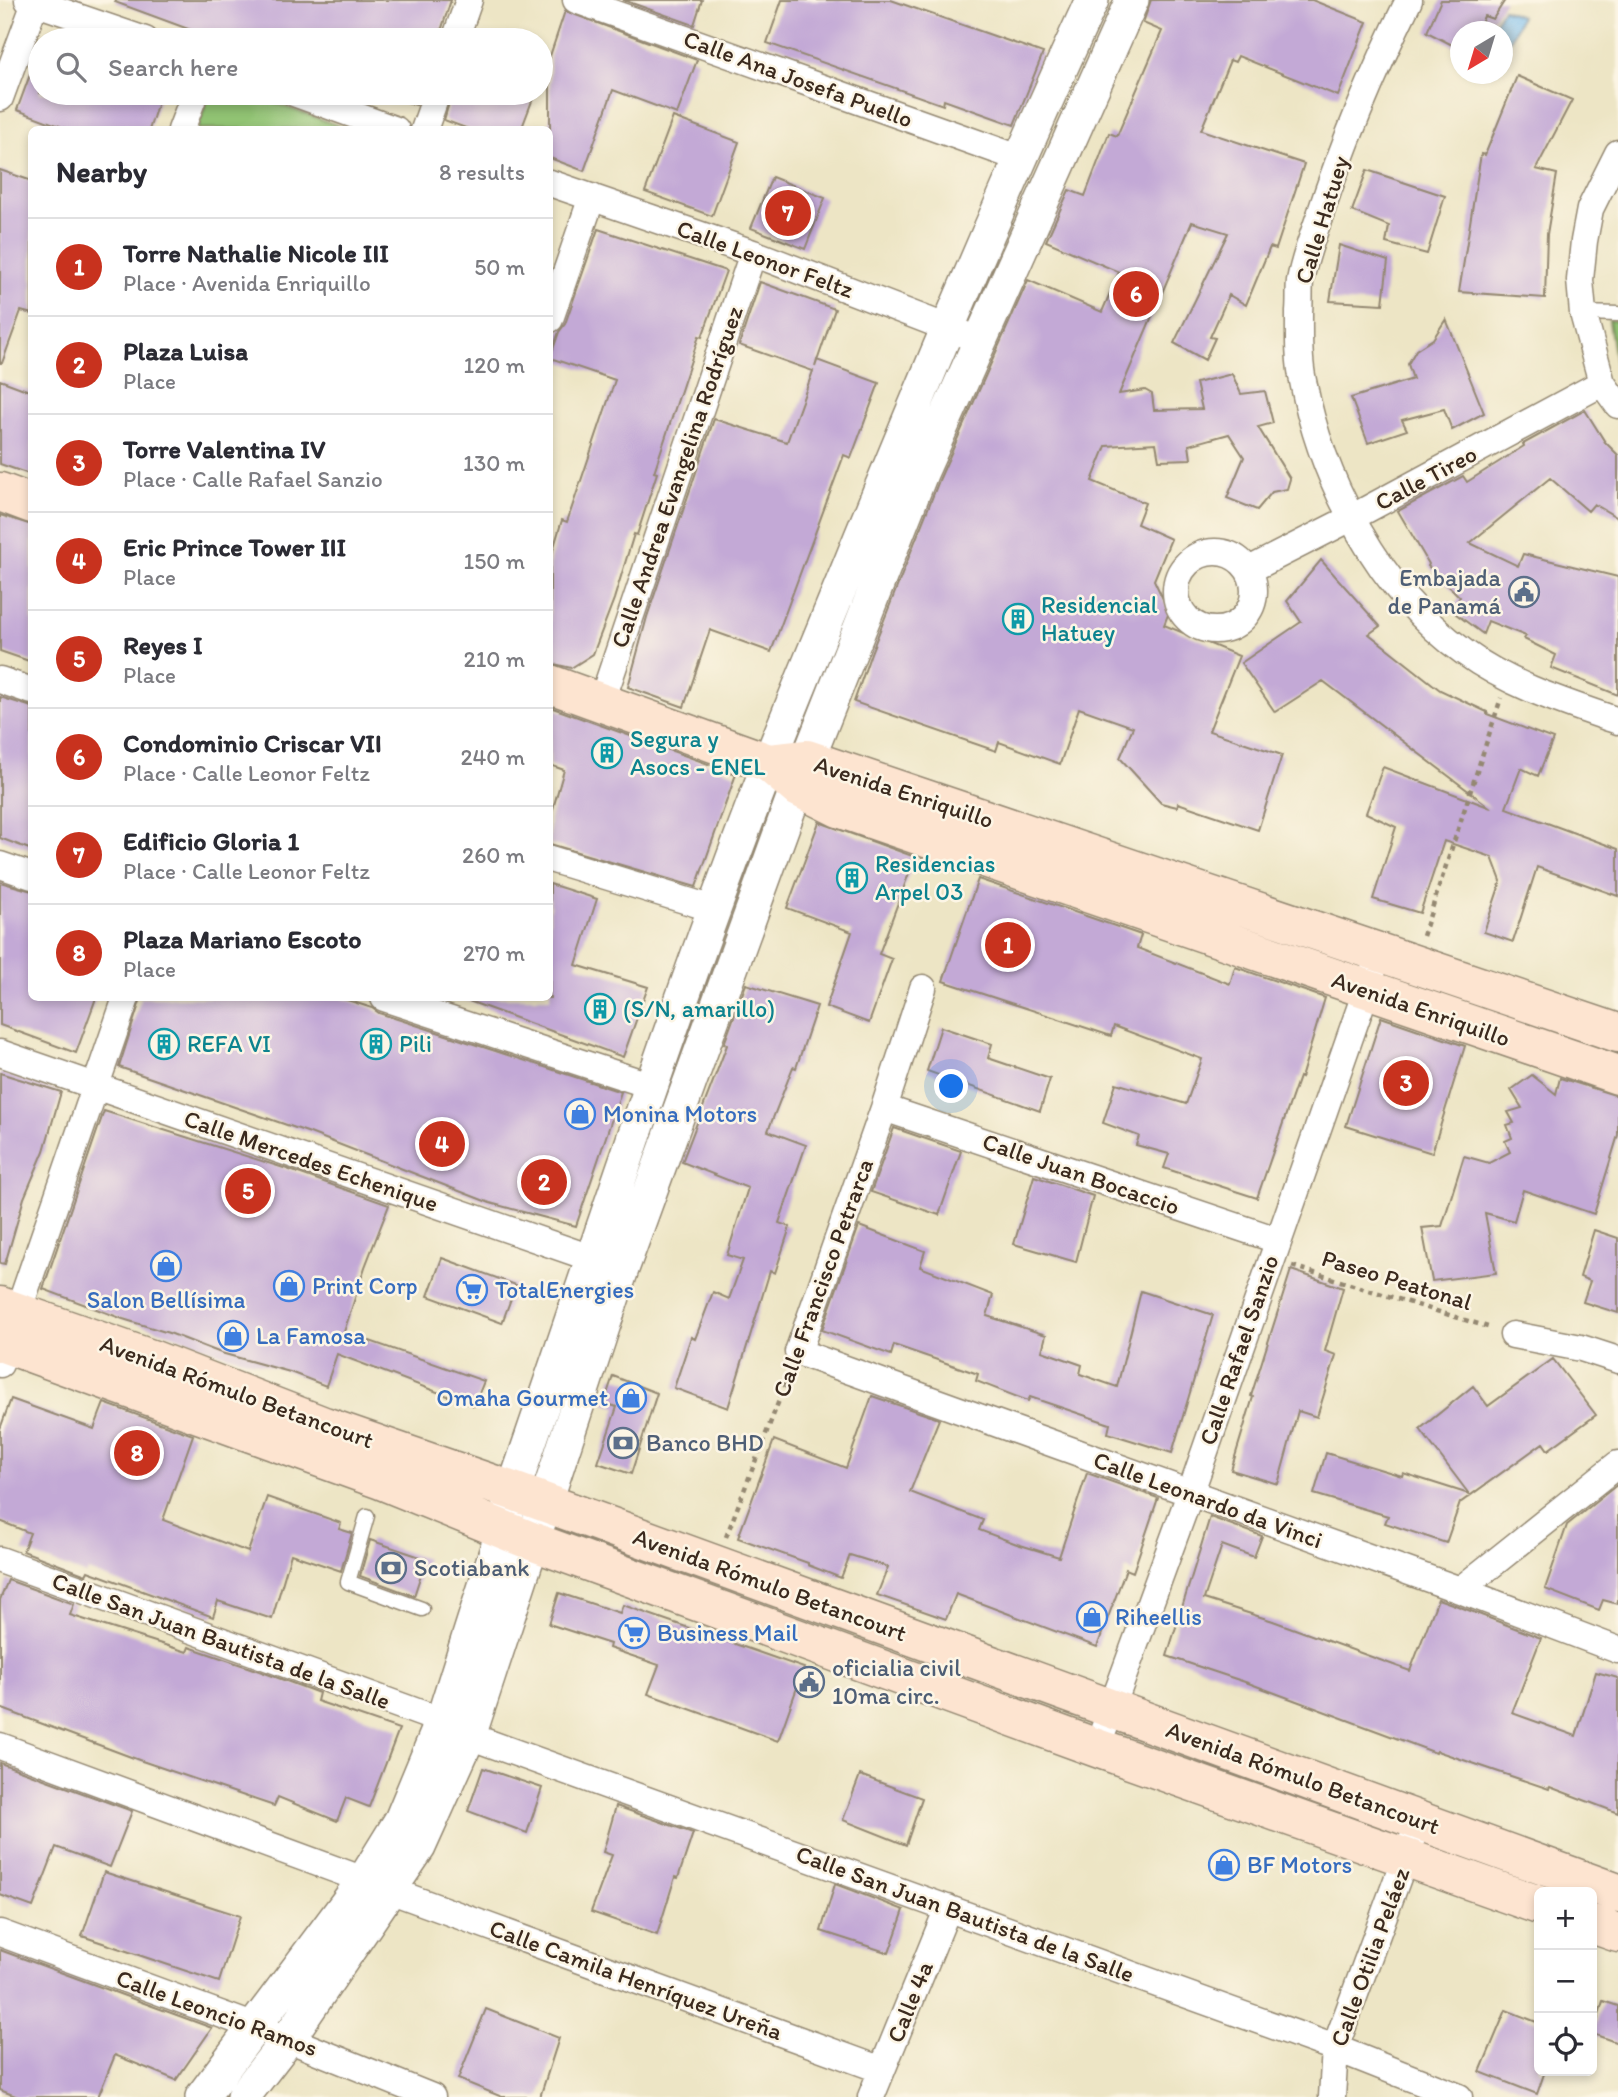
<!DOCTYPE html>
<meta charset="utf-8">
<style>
:root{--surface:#fff;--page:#f2f2f3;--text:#2b2b33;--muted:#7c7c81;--line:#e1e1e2;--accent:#c8321e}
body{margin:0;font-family:Itim,sans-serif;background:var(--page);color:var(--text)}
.controls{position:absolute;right:21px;bottom:21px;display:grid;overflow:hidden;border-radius:10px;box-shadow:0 4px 10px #0003}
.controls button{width:63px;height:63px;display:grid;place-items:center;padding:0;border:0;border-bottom:2px solid var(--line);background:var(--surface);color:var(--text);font:35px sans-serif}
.compass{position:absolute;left:1450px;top:21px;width:63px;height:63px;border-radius:50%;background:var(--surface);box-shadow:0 4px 10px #0003;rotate:218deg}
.you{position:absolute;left:952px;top:1087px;width:24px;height:24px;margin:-18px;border:5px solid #fff;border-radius:50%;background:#1a73e8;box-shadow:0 0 0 10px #1a73e833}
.badge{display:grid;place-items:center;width:46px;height:46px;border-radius:50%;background:var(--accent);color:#fff;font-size:23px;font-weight:700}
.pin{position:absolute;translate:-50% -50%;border:4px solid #fff;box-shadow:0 2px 7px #0006}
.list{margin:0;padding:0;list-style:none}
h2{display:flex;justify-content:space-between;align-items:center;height:91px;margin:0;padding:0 28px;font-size:30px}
h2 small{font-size:23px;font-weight:400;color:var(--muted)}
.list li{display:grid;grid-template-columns:46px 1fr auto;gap:21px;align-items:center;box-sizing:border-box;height:98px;padding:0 28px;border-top:2px solid var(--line)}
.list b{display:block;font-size:26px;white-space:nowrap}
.list p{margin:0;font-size:23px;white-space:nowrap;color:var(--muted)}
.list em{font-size:23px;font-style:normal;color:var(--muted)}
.icon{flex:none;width:38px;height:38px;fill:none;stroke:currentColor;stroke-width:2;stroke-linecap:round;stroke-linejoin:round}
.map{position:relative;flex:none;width:1618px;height:2097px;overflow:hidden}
.search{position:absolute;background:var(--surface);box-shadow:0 4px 10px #0003;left:28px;top:28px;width:525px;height:77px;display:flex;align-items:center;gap:18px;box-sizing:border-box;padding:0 24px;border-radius:38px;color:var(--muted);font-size:26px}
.panel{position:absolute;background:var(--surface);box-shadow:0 4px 10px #0003;left:28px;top:126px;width:525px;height:875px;border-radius:10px}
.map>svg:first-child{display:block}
.green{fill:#91c373;stroke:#667648;stroke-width:2}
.water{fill:#7abff1;stroke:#5a7488;stroke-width:2}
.building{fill:#c3a9d6}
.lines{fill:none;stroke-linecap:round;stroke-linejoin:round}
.service-casing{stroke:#948872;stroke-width:17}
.minor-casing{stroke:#948872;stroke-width:29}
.tertiary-casing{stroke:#948872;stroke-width:36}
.secondary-casing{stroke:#948872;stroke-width:41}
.path{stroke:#948872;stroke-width:4.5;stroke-dasharray:5 5;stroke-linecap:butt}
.service{stroke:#fff;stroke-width:14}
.minor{stroke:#fff;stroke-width:26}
.tertiary{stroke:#fff;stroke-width:33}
.secondary{stroke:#fde4d0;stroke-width:38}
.labels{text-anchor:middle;stroke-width:5;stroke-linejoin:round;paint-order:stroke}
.street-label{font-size:24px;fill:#3b2a1e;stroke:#fcf5e5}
.service-label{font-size:24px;fill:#4e5e75;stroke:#fcf5e5;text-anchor:start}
.culture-label{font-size:24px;fill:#0d838f;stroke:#fcf5e5;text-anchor:start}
.shop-label{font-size:24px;fill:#366cbe;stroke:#fcf5e5;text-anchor:start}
</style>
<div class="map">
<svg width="1618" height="2097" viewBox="0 0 1618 2097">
<rect width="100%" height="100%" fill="#fcf5e5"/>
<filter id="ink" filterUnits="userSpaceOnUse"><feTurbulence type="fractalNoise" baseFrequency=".0143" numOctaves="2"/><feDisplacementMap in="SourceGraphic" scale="14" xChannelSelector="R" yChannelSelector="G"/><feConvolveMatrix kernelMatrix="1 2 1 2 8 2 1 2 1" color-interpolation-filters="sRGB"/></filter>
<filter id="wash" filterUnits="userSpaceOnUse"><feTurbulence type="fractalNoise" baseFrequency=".00686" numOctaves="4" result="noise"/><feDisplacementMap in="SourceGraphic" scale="28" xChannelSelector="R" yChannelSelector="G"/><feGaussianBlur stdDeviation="1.57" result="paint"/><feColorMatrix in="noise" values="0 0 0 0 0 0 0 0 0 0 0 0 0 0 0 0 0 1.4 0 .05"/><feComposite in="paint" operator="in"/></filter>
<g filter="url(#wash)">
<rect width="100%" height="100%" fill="#ede5c5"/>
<path class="green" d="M210,93H247L348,129H197Z
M1609,320L1618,321V369L1616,367Z"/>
<path class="water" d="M1503,9L1521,16L1503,56L1502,32L1490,31Z"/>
<g id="blocks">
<path class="building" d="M116,0H451L438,40H218L115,2Z
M623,0H702L694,25Z
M782,0H891L1043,53L1014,125L944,100L943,105L767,43Z
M1151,0H1312L1367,22L1338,96L1238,56L1235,62L1230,60L1201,130L1304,164L1276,249L1270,247L1246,305L1229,295L1210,337L1215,338L1205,360L1174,343L1228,233L1192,222L1119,394L1145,390L1152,394L1154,410L1202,409L1196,383L1232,374L1241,394L1265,391L1273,423L1258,427L1290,479L1287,489L1272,492L1257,510L1227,498L1244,457L1229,434L1189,445L1191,459L1159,460L1156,443L1106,446L1092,481L1145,503L1137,524L1171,539L1154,580L1169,612L1164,625L1239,656L1209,731L1282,755L1258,830L1178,803L1177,807L1161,803L1120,758L1133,727L1079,708L1060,764L999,742L996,751L854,702L871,653L940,478L1028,280L1102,312L1119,272L1046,241L1069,190L1085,196L1109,133L1117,136L1162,31L1143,23Z
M1441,0H1505L1493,19L1484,16L1478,32H1460V49L1427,32Z
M565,11L697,60L677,114L613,90L584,171L550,158V56Z
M38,53H40V93H161L149,130H70L17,110Z
M1517,76L1572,100L1536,169L1557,174L1547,234L1545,298L1459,292L1481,154L1485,155Z
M389,93H420L416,105L388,96Z
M452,93H535L521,130H471L444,120Z
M673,117L739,142L712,216L645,192Z
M0,170L32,181V314L21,311L2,363H0Z
M1367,170L1445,196L1427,254L1386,243L1389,226L1352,211Z
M772,177L825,198L805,249L751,228Z
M598,229L726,271L702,337L699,336L654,472L657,473L637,535L634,534L614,599L593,654L571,668L550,663V560L562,520L567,522L615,380L550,358L559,332L565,324Z
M1339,245L1388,261L1383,304L1330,301Z
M760,282L835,309L815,367L817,360L879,383L851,458L844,455L771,652L710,630L684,707L628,687L647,617L714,419L787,442L813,371L739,345Z
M1446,319L1484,413L1452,430L1444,409L1402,420L1407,430L1368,443L1351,398L1413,379L1408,364L1416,350L1433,339Z
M0,380L32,392V475L0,464Z
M1585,410L1605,442L1618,455V518L1594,504L1588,511L1550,478L1470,543L1518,566L1523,554L1618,577V695L1551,668L1556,655L1524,639L1526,636L1488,621L1483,634L1452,611L1460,597L1428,566L1429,564L1398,511L1463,476L1467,482L1524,446L1523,444Z
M0,515L32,525V662L0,651Z
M1321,560L1380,626L1369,634L1440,690L1487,712V714L1553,739L1538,776L1521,768L1506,808L1618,849V896L1537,867L1513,942L1484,932L1501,881L1492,857L1444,841L1420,913L1373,899L1396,827L1366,813L1383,767L1491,808L1323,681L1275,712L1241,663L1301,622L1287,601Z
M0,697L32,707V850L0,838Z
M550,707L736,774L696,887L550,844V819L564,770L550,765Z
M819,822L915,857L879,954L892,959L869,1023L826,1007L852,932L787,908Z
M978,879L1141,935L1137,948L1230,984L1235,967L1325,998L1301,1078L1299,1077L1257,1198L1164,1168L1169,1154L1136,1145L1139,1136L1103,1123L1116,1083L1186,1104L1202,1059L1114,1026L1111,1036L943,981Z
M0,882L32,891V998H96L76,1053L0,1025Z
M550,884L597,899L576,965L648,987L623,1057L466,1000V998H550Z
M746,984L817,1006L796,1068L793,1067L768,1131L806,1145L779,1223L790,1227L775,1273L770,1271L728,1408L674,1388L691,1337L695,1339L713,1292L729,1299L743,1260L727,1255L748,1188L682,1162L727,1045L724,1044Z
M141,998H341L372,1008L379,1013L621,1092L576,1226L490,1203L310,1133L119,1067Z
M1381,1017L1465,1046L1432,1153L1346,1126Z
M941,1027L992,1044L988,1058L1050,1079L1040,1111L927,1071Z
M0,1073L61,1092L44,1151L24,1198L5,1264L0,1263Z
M1532,1075L1556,1094L1560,1078L1618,1096V1135L1594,1214L1523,1190L1514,1221L1485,1213L1496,1273L1432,1281L1422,1228L1442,1226L1464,1156L1489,1163L1510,1152L1505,1141L1512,1138L1507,1125L1514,1123L1508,1112L1522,1108L1511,1090Z
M104,1111L287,1169L389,1205L365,1267L344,1332L484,1381L474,1406L337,1354L326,1386L290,1372L221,1353L172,1334L123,1319L43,1289Z
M894,1128L961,1151L939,1215L871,1192Z
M1034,1176L1093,1196L1076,1262L1014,1244Z
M859,1226L925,1251L920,1267L993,1295L987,1316L1046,1335L1042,1351L1082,1365L1080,1374L1117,1387L1141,1291L1213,1315L1172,1453L1108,1433L1110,1424L1030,1397L1028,1401L976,1381L978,1374L894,1345L891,1355L822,1330Z
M1594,1230L1618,1238V1313L1583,1302L1590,1281L1580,1277Z
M442,1258L516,1285L502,1323L428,1296Z
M1291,1270L1343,1288L1325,1351L1336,1355L1317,1417L1298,1411L1278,1484L1231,1470L1253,1397L1251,1396Z
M1553,1359L1596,1415L1548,1450L1543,1443L1460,1503L1446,1543L1385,1523L1388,1516L1314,1494L1326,1453L1402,1476L1403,1473L1469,1494L1420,1429L1473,1386L1488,1406Z
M613,1376L657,1393L631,1474L598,1463L617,1407L604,1403Z
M872,1396L939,1419L910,1492L983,1520L979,1530L1017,1544L1059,1557L1087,1473L1158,1498L1133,1572L1126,1569L1097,1647L956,1594L946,1619L877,1595L888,1567L850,1555L841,1578L808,1565V1563L738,1538L774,1440L846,1468Z
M11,1399L94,1429L104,1403L193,1435L163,1520L248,1552L267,1497L341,1523L339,1529L352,1533L341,1571L291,1554L272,1619L218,1601L213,1617L88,1571L86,1575L23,1551L30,1533L0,1521V1429Z
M1618,1484V1604L1603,1600L1599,1610L1545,1589L1567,1525Z
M1210,1517L1262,1536L1254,1557L1222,1545L1204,1599L1273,1621L1410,1671L1438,1599L1455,1605L1541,1638L1512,1713L1576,1736L1596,1672L1618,1678V1813L1550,1787L1549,1789L1437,1751L1436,1753L1251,1684L1167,1656Z
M370,1540L426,1559L414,1596L360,1576Z
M8,1580L74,1604L70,1615L187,1652L189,1647L262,1672L319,1693L317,1701L399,1729L369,1807L346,1798L337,1821L278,1797L274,1806L139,1760L0,1708V1600Z
M559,1593L620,1613L623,1605L804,1668L778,1741L648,1694L659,1665L609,1648L610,1644L549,1624Z
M0,1763L132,1811L110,1867L56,1847L33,1907L0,1895Z
M483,1768L542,1788L527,1833L468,1811Z
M860,1775L922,1798L906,1845L843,1820Z
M616,1806L693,1833L678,1878L675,1877L657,1935L591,1912L612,1855L603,1852Z
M104,1872L240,1916L219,1982L82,1936Z
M835,1884L904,1910L889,1953L821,1931Z
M0,1950L212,2028L176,2080L115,2055L98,2097H18L0,2090Z
M1603,2001L1618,2006V2043L1593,2034Z
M486,2009L559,2038L540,2097H502L458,2079Z
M1506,2010L1539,2023V2071H1545L1537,2094L1480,2072Z"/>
</g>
</g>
<g filter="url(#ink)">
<use href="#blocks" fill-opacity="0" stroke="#948872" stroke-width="2"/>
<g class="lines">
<g class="service-casing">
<path id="service" d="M1583,313L1618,314
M367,1516L348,1582L422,1609"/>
</g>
<g class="minor-casing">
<path id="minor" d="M28,0L145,40
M576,0L1019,158
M1409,0C1375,69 1344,141 1320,215C1313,236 1304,259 1300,281C1299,291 1300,302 1299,312C1299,334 1298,359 1303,381C1322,481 1380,592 1464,652C1509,685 1566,703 1618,721
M455,40L469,0
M294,93L396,130
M0,98L36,0
M181,130L195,93
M424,130L437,93
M1618,153L1590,209L1584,241L1580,280L1583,313L1602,383L1618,405
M550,183L753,253L979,340
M550,319L592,197
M1176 591a39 39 0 1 1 78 0a39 39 0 1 1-78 0Z
M1249,570L1351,518L1602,383
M0,680L32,691
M602,701L753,253
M550,859L714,909
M0,865L32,876
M923,988L884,1108L798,1352L1460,1590L1618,1650
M384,998L652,1086
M0,1053L611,1265
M884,1108L1277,1240
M1513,1335L1581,1348L1618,1360
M0,1364L126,998
M0,1560L442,1721
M1460,1590L1618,1464
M469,1736L1335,2048L1459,2097
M0,1746L364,1880
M1097,1748L1190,1494L1372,974
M389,1890L882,2070
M0,1933L288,2039L432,2097
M871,2097L948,1908
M1332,2097L1335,2048L1411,1842"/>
</g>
<g class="tertiary-casing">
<path id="tertiary" d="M202,2097L364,1880L401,1820L442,1721L503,1529L513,1491C597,1248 676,1003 769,763C798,688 830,614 860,539C934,358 1010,178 1092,0
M243,2097L288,2039L419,1847L469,1736L622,1269L797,787L922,471L1132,0"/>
</g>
<g class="secondary-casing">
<path id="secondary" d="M0,492L32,504
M550,684L769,763L797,787L839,808L1618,1075
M769,763L807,759L1618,1033
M0,1306L154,1360L324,1426L513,1491L1618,1893
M0,1342L381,1480L534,1542L1097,1748L1539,1905
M1592,1924L1618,1933"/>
</g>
<path class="path" d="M1423,936L1501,698
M1292,1266L1491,1328
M726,1537L790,1372"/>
<use href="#service" class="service"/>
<use href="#minor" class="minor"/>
<use href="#tertiary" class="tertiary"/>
<use href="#secondary" class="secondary"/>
</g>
</g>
<defs>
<g id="civic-ring" transform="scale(1.575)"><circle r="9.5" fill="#fcf5e5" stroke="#5c6f8a" stroke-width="1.5"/><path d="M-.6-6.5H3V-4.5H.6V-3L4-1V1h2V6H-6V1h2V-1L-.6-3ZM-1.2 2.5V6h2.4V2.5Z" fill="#5c6f8a"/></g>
<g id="building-ring" transform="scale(1.575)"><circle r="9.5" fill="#fcf5e5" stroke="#0f9aa8" stroke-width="1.5"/><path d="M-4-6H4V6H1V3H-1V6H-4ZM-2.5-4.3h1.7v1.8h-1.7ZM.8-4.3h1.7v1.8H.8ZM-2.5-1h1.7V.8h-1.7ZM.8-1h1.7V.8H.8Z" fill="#0f9aa8"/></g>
<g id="shop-ring" transform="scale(1.575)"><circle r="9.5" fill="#fcf5e5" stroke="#3f7fe0" stroke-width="1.5"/><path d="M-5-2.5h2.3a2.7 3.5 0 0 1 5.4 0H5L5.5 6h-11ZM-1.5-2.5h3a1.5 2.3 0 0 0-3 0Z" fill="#3f7fe0"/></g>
<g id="supermarket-ring" transform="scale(1.575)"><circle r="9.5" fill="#fcf5e5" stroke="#3f7fe0" stroke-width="1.5"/><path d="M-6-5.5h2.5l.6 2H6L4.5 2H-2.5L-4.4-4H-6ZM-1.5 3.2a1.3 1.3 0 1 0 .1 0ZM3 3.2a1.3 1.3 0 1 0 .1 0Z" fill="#3f7fe0"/></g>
<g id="bank-ring" transform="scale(1.575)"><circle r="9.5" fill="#fcf5e5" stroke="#5c6f8a" stroke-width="1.5"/><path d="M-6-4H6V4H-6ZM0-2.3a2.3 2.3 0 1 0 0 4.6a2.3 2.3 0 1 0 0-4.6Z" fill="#5c6f8a"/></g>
</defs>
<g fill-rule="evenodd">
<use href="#civic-ring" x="1524" y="592"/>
<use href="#building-ring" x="1018" y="619"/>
<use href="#building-ring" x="607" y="753"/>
<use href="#building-ring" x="852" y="878"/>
<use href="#building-ring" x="600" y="1009"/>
<use href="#building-ring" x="164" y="1044"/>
<use href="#building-ring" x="376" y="1044"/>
<use href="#shop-ring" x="580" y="1114"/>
<use href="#shop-ring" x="166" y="1266"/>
<use href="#shop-ring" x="289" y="1286"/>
<use href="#supermarket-ring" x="472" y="1290"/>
<use href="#shop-ring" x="233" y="1336"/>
<use href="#shop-ring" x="631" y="1398"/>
<use href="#bank-ring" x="623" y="1443"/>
<use href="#bank-ring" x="391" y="1568"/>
<use href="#shop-ring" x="1092" y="1617"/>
<use href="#supermarket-ring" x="634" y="1633"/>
<use href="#civic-ring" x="809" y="1682"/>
<use href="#shop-ring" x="1224" y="1865"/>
</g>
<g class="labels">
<g class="street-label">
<text transform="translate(798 79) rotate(20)" y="8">Calle Ana Josefa Puello</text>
<text transform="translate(1322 220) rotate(-73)" y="8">Calle Hatuey</text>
<text transform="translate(765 259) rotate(20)" y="8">Calle Leonor Feltz</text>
<text transform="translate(677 477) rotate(-71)" y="8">Calle Andrea Evangelina Rodríguez</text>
<text transform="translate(1426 478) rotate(-28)" y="8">Calle Tireo</text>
<text transform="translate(904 792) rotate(18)" y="8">Avenida Enriquillo</text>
<text transform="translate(1421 1009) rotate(19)" y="8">Avenida Enriquillo</text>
<text transform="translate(311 1161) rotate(19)" y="8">Calle Mercedes Echenique</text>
<text transform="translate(1081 1174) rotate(19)" y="8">Calle Juan Bocaccio</text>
<text transform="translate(823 1278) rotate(-70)" y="8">Calle Francisco Petrarca</text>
<text transform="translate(1397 1280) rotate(17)" y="8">Paseo Peatonal</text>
<text transform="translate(1239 1350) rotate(-71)" y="8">Calle Rafael Sanzio</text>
<text transform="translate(237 1392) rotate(20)" y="8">Avenida Rómulo Betancourt</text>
<text transform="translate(1208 1500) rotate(20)" y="8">Calle Leonardo da Vinci</text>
<text transform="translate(770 1585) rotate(20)" y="8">Avenida Rómulo Betancourt</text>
<text transform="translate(221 1641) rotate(20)" y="8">Calle San Juan Bautista de la Salle</text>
<text transform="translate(1303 1778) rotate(20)" y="8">Avenida Rómulo Betancourt</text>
<text transform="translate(965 1914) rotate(20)" y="8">Calle San Juan Bautista de la Salle</text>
<text transform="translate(1370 1957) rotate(-70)" y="8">Calle Otilia Peláez</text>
<text transform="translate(636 1980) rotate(20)" y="8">Calle Camila Henríquez Ureña</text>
<text transform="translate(910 2002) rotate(-68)" y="8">Calle 4a</text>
<text transform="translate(217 2013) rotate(20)" y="8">Calle Leoncio Ramos</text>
</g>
<g class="service-label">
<text x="1501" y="586" text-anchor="end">Embajada<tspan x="1501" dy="28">de Panamá</tspan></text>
<text x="646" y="1451">Banco BHD</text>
<text x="414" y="1576">Scotiabank</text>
<text x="832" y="1676">oficialia civil<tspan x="832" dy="28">10ma circ.</tspan></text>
</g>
<g class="culture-label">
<text x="1041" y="613">Residencial<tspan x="1041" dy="28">Hatuey</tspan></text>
<text x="630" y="747">Segura y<tspan x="630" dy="28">Asocs - ENEL</tspan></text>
<text x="875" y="872">Residencias<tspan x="875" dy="28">Arpel 03</tspan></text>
<text x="623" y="1017">(S/N, amarillo)</text>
<text x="187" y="1052">REFA VI</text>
<text x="399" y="1052">Pili</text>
</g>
<g class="shop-label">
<text x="603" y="1122">Monina Motors</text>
<text x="312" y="1294">Print Corp</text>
<text x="495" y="1298">TotalEnergies</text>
<text x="166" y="1308" text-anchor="middle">Salon Bellísima</text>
<text x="256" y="1344">La Famosa</text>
<text x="608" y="1406" text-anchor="end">Omaha Gourmet</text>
<text x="1115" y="1625">Riheellis</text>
<text x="657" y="1641">Business Mail</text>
<text x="1247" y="1873">BF Motors</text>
</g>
</g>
</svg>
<div class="controls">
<button>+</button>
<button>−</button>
<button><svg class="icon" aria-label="locate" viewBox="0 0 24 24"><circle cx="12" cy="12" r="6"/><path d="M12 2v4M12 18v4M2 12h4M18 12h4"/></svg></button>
</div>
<svg class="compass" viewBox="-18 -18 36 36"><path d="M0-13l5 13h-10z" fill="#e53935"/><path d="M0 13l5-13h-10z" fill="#7c7c81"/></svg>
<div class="you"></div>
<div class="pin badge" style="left:1008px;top:945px">1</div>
<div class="pin badge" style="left:544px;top:1182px">2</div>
<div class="pin badge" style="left:1406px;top:1083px">3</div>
<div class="pin badge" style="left:442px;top:1144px">4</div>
<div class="pin badge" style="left:248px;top:1191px">5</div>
<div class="pin badge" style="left:1136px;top:294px">6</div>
<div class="pin badge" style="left:788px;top:213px">7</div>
<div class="pin badge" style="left:137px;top:1453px">8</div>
<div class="search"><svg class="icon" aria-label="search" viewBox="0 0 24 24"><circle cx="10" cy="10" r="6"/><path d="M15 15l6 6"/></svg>Search here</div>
<section class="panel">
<h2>Nearby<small>8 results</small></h2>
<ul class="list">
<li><span class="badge">1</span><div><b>Torre Nathalie Nicole III</b><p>Place · Avenida Enriquillo</p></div><em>50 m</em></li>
<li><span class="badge">2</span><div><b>Plaza Luisa</b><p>Place</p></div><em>120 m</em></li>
<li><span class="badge">3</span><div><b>Torre Valentina IV</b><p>Place · Calle Rafael Sanzio</p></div><em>130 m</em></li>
<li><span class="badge">4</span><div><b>Eric Prince Tower III</b><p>Place</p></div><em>150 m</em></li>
<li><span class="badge">5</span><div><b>Reyes I</b><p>Place</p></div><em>210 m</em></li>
<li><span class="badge">6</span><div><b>Condominio Criscar VII</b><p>Place · Calle Leonor Feltz</p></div><em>240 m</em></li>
<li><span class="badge">7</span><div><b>Edificio Gloria 1</b><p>Place · Calle Leonor Feltz</p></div><em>260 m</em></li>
<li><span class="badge">8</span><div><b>Plaza Mariano Escoto</b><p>Place</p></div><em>270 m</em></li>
</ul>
</section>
</div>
